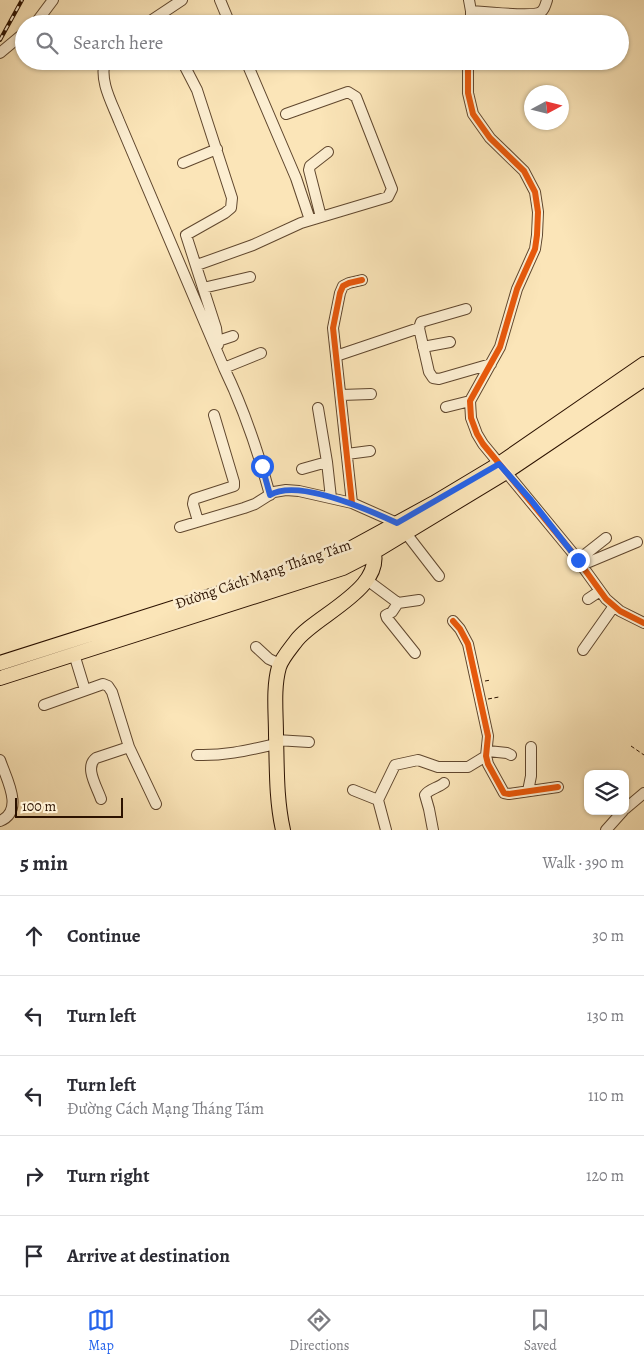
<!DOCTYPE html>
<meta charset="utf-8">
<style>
:root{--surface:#fff;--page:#f7f7f7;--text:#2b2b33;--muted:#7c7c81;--line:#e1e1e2;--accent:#2563eb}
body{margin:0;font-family:Alegreya,serif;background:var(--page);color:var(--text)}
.controls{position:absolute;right:15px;bottom:15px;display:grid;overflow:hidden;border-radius:10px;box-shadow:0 1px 4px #0004}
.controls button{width:45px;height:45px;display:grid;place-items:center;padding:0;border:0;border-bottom:1px solid var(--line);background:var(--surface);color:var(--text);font:25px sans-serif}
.compass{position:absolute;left:524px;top:85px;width:45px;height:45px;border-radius:50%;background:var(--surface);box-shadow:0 1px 4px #0004;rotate:83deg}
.scale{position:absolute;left:15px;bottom:12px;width:108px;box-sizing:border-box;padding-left:5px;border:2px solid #2c1200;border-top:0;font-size:14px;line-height:18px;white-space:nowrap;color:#2c1200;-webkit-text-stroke:4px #fceed1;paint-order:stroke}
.stop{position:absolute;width:15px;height:15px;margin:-11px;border:4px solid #2563eb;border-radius:50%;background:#fff}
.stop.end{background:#2563eb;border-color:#fff;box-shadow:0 1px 5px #0008}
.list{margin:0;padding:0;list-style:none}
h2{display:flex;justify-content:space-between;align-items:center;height:65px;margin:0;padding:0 20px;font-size:21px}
h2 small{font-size:16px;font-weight:400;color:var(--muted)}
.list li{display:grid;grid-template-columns:32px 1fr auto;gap:15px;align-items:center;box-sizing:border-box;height:80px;padding:0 20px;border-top:1px solid var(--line)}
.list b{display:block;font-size:19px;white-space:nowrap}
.list p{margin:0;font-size:16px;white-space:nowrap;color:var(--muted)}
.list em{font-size:16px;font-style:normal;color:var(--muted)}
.icon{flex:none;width:28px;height:28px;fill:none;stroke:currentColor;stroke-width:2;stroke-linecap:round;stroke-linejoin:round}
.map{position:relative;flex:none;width:644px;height:830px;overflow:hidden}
.search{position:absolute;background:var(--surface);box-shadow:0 1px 4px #0004;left:15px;right:15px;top:15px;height:55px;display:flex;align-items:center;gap:12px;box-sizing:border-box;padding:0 18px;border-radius:28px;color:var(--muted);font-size:19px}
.sheet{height:465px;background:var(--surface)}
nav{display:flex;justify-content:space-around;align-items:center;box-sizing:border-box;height:70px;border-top:1px solid var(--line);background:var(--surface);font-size:14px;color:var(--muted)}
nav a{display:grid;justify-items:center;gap:2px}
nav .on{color:var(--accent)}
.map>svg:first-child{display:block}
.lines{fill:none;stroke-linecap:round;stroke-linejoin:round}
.minor-casing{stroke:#60472e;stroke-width:12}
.major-casing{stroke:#2c1200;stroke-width:16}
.path{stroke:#2c1200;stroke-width:1;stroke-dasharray:4 2.5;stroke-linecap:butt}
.minor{stroke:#fceed1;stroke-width:10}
.major{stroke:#fbe5b8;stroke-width:14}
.rail-casing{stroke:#2c1200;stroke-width:4}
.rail{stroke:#fceed1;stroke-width:2;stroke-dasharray:5.5;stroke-linecap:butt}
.cycleway-casing{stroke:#fceed1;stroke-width:9}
.cycleway{stroke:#e8590c;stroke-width:6}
.route{stroke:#2563eb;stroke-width:6}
.labels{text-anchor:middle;stroke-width:5;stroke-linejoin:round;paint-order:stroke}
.street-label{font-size:15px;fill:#2c1200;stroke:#fceed1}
</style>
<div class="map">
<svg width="644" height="830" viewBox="0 0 644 830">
<rect width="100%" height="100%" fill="#fbe5b8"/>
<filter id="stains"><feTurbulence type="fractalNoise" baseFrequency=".004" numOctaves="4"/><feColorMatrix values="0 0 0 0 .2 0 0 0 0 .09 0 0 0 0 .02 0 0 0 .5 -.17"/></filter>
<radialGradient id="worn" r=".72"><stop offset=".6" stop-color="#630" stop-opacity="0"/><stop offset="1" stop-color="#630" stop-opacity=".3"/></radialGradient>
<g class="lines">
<g class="minor-casing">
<path id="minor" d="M220,0L230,24
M469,0L471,11V24
M471,11C483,12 536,17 542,11C545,8 546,3 547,0
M35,24L53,0
M146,24L182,0
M0,53L24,33
M105,61C99,81 112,103 119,121L224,368C244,409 258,451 270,495
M182,61L197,90L232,198L231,208L225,213L186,235L216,328L218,345
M246,61L296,178L310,220
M468,61V93L473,114L490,138L524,171L535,192L538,212L537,235L535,249L517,289L500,347L470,401L471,418L477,434L483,444L572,552L606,599L620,611L644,623
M183,163L217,149
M321,217L309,170L310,166L328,152
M197,265L253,245L301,223L388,197L392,189L356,97L348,92L286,114
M203,288L250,277
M466,309L421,322L419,328L429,372L433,378L439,379L491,364
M218,341L233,336
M423,347L450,342
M336,356L419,328
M224,368L261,353
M341,395L371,394
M446,407L470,401
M318,408L327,462L331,498
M347,454L370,451
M302,469L327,462
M352,503L333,328L340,293L343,286L349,283L362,280
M198,521L193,504L194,499L234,486V482L214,415
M180,527L244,508L255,504L274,492L286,490L299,491L352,503L397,523
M405,532L439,576
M578,560L606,538
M582,565L637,542
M367,580L398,603L419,600
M588,599L600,591
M398,603L392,612L386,615L387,618L415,653
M453,621L460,629L468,644L488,736L486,756L488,764L504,793L509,794L558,787
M256,647L269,659L280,664
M583,650L614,606
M74,654L85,690
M44,705L103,684L108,686L112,692L129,747L156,804
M276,740L309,742
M488,751L507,753L511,755
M197,755C225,756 249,750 276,744
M0,760C6,778 25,811 0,821
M353,790L378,800
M528,791L531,776V747
M101,799C97,787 84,767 96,758L129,747
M625,809L644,793
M386,830L378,800L395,765L418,760L438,767H468L486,756
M433,830L429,809L425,795C429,789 438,788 444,783
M606,830L623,811"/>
</g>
<g class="major-casing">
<path id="major" d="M0,663L337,556L434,503L499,464L644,364
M0,678L343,568L374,552L506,472L644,379
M283,830C276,799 277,767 276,735C276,713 273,688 279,667C282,658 290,649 296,641C315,615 389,588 372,546"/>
</g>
<path class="path" d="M485,681L491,680
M488,699L499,697
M631,746L644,755"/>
<use href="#minor" class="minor"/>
<use href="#major" class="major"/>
<g class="rail-casing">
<path id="rail" d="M0,40L22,0"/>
</g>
<use href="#rail" class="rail"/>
<g class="cycleway-casing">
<path id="cycleway" d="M468,61V93L473,114L490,138L524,171L535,192L538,212L537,235L535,249L517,289L500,347L470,401L471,418L477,434L483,444L572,552L606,599L620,611L644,623
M352,503L333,328L340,293L343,286L349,283L362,280
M453,621L460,629L468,644L488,736L486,756L488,764L504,793L509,794L558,787"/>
</g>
<use href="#cycleway" class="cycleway"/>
</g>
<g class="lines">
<path class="route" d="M262,466L270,495C298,478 369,510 397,523L499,464L531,500L578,560"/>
</g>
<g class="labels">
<g class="street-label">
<text transform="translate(263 574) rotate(-19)" y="5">Đường Cách Mạng Tháng Tám</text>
</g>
</g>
<rect width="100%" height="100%" filter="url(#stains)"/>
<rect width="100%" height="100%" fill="url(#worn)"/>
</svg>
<div class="controls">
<button><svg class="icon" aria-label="layers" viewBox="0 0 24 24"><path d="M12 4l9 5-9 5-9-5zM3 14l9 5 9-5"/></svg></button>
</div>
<svg class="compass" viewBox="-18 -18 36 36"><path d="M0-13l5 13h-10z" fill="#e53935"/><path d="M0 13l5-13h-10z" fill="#7c7c81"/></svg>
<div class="scale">100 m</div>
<div class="stop" style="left:262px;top:466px"></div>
<div class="stop end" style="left:578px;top:560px"></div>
<div class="search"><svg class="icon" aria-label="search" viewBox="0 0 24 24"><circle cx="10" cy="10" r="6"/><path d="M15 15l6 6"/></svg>Search here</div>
</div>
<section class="sheet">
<h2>5 min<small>Walk · 390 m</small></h2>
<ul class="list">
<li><svg class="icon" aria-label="ahead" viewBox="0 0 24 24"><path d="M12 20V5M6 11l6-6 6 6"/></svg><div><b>Continue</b></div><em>30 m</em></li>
<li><svg class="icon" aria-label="left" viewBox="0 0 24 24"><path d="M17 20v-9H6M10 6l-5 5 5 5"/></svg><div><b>Turn left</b></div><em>130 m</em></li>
<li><svg class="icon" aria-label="left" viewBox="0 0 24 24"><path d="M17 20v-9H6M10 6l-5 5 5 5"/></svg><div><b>Turn left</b><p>Đường Cách Mạng Tháng Tám</p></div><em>110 m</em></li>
<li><svg class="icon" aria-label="right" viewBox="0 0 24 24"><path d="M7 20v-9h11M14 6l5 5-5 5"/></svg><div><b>Turn right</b></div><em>120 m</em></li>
<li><svg class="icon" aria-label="arrive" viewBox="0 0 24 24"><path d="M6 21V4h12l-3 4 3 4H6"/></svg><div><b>Arrive at destination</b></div></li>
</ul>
</section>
<nav>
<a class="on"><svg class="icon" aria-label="map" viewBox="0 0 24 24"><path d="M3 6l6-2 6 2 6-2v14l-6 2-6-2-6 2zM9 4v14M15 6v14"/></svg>Map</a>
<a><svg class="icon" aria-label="directions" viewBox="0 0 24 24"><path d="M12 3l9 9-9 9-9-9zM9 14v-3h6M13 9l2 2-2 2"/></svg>Directions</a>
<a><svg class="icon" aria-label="saved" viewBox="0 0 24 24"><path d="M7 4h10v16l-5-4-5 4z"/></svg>Saved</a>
</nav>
